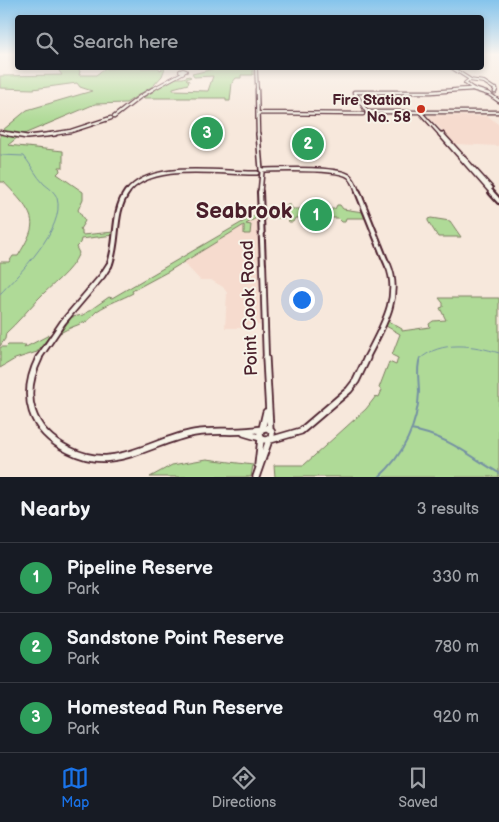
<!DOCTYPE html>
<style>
:root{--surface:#171b24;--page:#242831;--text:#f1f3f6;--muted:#9ea1a6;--line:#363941;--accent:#1a73e8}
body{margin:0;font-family:"Balsamiq Sans",sans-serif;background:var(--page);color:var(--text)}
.you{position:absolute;left:301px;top:299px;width:18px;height:18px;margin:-12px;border:4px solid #fff;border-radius:50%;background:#1a73e8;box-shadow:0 0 0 8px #1a73e833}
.badge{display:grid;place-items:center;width:32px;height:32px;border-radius:50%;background:var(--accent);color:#fff;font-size:16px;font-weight:700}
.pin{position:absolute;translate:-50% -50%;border:2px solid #fff;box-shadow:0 1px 5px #0006}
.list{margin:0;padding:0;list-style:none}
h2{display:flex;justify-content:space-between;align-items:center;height:65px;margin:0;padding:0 20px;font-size:21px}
h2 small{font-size:16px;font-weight:400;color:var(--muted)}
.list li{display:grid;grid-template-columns:32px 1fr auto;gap:15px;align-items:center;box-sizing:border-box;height:70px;padding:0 20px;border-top:1px solid var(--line)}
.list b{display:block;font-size:19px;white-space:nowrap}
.list p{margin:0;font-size:16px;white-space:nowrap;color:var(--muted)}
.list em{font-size:16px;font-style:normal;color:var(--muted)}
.icon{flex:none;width:28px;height:28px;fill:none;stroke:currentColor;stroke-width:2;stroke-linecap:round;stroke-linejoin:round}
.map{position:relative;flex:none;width:499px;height:477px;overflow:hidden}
.search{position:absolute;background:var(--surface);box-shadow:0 2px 8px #0003;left:15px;right:15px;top:15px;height:55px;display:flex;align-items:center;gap:12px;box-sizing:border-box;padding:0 18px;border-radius:5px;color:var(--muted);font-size:19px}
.sheet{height:275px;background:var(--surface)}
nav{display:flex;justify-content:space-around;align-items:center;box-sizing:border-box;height:70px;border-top:1px solid var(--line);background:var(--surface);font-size:14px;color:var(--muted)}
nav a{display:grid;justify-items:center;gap:2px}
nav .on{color:var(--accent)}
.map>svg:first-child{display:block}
.built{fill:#f6dbce}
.green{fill:#afda97;stroke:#7c7c61}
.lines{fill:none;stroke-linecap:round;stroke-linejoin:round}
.stream-far1{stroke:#7591a3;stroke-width:1}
.stream{stroke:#7591a3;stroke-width:2}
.secondary-far5-casing{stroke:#4a1f2b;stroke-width:4}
.secondary-far4-casing{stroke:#4a1f2b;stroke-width:5}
.secondary-far3-casing{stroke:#4a1f2b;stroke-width:6}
.secondary-far2-casing{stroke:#4a1f2b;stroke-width:8}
.secondary-far1-casing{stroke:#4a1f2b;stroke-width:8}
.secondary-casing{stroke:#4a1f2b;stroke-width:9}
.secondary-far5{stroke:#f7f3e8;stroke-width:2}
.secondary-far4{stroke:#f7f3e8;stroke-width:2.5}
.secondary-far3{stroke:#f7f3e8;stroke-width:3}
.secondary-far2{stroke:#f7f3e8;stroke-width:4}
.secondary-far1{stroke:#f7f3e8;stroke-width:4.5}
.secondary{stroke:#f7f3e8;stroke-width:5.5}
.poi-dot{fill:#c8321e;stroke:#f7f3e8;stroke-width:2}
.labels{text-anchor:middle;stroke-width:4;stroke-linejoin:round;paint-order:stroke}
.far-poi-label{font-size:15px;font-weight:bold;fill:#4a1f2b;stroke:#f7f3e8;text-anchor:end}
.street-label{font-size:18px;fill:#4a1f2b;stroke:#f7f3e8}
.district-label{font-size:22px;font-weight:bold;fill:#4a1f2b;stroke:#f7f3e8}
</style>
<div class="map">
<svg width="499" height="477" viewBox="0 0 499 477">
<rect width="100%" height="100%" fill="#f7e8dc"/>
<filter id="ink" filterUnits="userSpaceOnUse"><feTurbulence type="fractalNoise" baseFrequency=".02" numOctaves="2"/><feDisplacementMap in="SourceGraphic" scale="10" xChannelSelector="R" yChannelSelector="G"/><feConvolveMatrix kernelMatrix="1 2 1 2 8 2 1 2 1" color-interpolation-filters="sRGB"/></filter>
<g filter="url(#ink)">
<path class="built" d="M432,115L488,116L499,125V146L455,144L428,116Z
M258,217L260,325H242L241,328H225L227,293L223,287L211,280H200L182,261Z"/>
<path class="green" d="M57,68H77L80,71L79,75H96L104,69L159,68L160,70L165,68L162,76L153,86L126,103L95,104L24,134L3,130L27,110L92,91L80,87L77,83L33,89L0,88V76L62,75Z
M218,68H253V75H241V78H236L232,83L230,101H226V98H140L176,78H183L189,76L191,77L186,79L189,81L188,84L173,88V90L208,91L213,76L194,77L192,74Z
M210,126L221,127L218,133L219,140H193L197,131H206Z
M0,134L18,137L8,145L63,151V167H59L60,171L57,174L83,192V199L78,210L85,221L80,229L82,230V235L114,232V235L81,239L80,243L76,247L79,253C71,272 51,285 38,299C27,311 17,323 6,333L5,339L0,346V262H9L13,256H18C35,227 39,220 14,193C11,189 6,185 4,182H0Z
M297,140H316L319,150H298Z
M287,205H290L293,209H310L312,205H315L318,209H335L337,205H340L343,209L363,212L365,218H346L345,222H342L338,218H321L319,222H315L312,218H295L293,222H289L287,218H267V212L286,209Z
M258,213V217L246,224L251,225L250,234H244V225L169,271L132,291L133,293C122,299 109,303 97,311C93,314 90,320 86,322C77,325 69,328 60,333L72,317L83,315L109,297L112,298Z
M431,218L450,221L461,237H438L428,221V219Z
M439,298H499V477H275L274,465H304L366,409L376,396L379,397L382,390L379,388L389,362L396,365L398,358L392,355L400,334L386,326L388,321L402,329V331L430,327L429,324L433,321L446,320L440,308L443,307V303Z
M51,334L37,352L15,359L0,368V347H6L8,345H26L24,348Z
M207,459L253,465L251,477H150L172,465Z"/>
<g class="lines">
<path class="stream-far1" d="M0,155L24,156C31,165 36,176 44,184C49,188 55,192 57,198C66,228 19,274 0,294
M420,359C441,340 474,345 499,353"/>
<path class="stream" d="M411,430C445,435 470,456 499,473
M379,477C403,456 418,424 419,392C419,380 416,369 420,358"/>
<g class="secondary-far5-casing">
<path id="secondary-far5" d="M256,68L257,90
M452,68L471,80
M183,70L186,71H180Z
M469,80L484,82L496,90
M469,80L465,83L475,90
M151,90L184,72
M454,90L473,89"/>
</g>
<g class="secondary-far4-casing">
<path id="secondary-far4" d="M257,89L258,135
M473,89L489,94
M354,92H431L471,89
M495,92L496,89
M355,93L367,112H499
M489,94L499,101
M420,112L441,135
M258,113L363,114
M114,117L141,96L153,89
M0,132L14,135
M442,134L443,135
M46,135L71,131L111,118"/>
</g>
<g class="secondary-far3-casing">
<path id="secondary-far3" d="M9,134L27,137L55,134
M258,134L261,170
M440,134L492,193
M442,134L491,188
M262,170C279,170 337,167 349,176C354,180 356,187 358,193
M127,193C150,160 221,174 257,173
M260,193L262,172"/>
</g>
<g class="secondary-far2-casing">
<path id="secondary-far2" d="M260,192L263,266
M358,192L384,257
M491,192L499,201
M384,257L388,266
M109,266C119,242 112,213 127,192"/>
</g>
<g class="secondary-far1-casing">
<path id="secondary-far1" d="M263,265L266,359
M38,359L63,322L102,276L109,265
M366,359C381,329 402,298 388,265"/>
</g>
<g class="secondary-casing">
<path id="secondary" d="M39,358C20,396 30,431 69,450C81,456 96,460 110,458C139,455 165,438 194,433C216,429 239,434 262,429
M266,358L270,430
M260 434a6 6 0 1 1 12 0a6 6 0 1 1-12 0Z
M262,429L266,412
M244,433L261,438
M270,440L301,431L349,390L356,381L367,358
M258,465L261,439
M256,477L269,440"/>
</g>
<use href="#secondary-far5" class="secondary-far5"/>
<use href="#secondary-far4" class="secondary-far4"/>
<use href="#secondary-far3" class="secondary-far3"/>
<use href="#secondary-far2" class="secondary-far2"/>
<use href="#secondary-far1" class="secondary-far1"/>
<use href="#secondary" class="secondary"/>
</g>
</g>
<linearGradient id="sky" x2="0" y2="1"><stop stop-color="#85c4ec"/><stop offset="0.45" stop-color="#fbf5ef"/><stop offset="1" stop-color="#fbf5ef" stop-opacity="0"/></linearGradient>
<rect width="499" height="121" fill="url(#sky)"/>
<circle class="poi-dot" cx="421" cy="109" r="5"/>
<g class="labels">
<g class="far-poi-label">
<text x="411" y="105">Fire Station<tspan x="411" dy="17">No. 58</tspan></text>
</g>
<g class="street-label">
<text transform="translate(249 308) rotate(-92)" y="6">Point Cook Road</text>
</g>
<g class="district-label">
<text x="244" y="218">Seabrook</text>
</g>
</g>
</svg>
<div class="you"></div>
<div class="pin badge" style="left:316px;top:215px;background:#2e9e5b">1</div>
<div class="pin badge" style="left:308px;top:144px;background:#2e9e5b">2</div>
<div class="pin badge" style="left:207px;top:133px;background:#2e9e5b">3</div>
<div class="search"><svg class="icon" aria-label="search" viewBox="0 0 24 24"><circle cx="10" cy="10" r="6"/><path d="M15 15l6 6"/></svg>Search here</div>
</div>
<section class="sheet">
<h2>Nearby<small>3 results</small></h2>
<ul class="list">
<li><span class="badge" style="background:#2e9e5b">1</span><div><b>Pipeline Reserve</b><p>Park</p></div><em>330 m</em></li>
<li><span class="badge" style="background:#2e9e5b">2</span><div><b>Sandstone Point Reserve</b><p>Park</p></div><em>780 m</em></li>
<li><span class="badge" style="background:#2e9e5b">3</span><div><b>Homestead Run Reserve</b><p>Park</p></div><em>920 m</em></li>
</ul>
</section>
<nav>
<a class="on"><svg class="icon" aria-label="map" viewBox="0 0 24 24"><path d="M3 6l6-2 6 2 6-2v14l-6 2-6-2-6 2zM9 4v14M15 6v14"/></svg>Map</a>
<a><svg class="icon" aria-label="directions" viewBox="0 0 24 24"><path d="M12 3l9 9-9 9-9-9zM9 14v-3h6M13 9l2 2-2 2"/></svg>Directions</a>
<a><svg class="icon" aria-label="saved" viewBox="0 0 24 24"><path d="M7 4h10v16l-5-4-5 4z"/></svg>Saved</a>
</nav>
